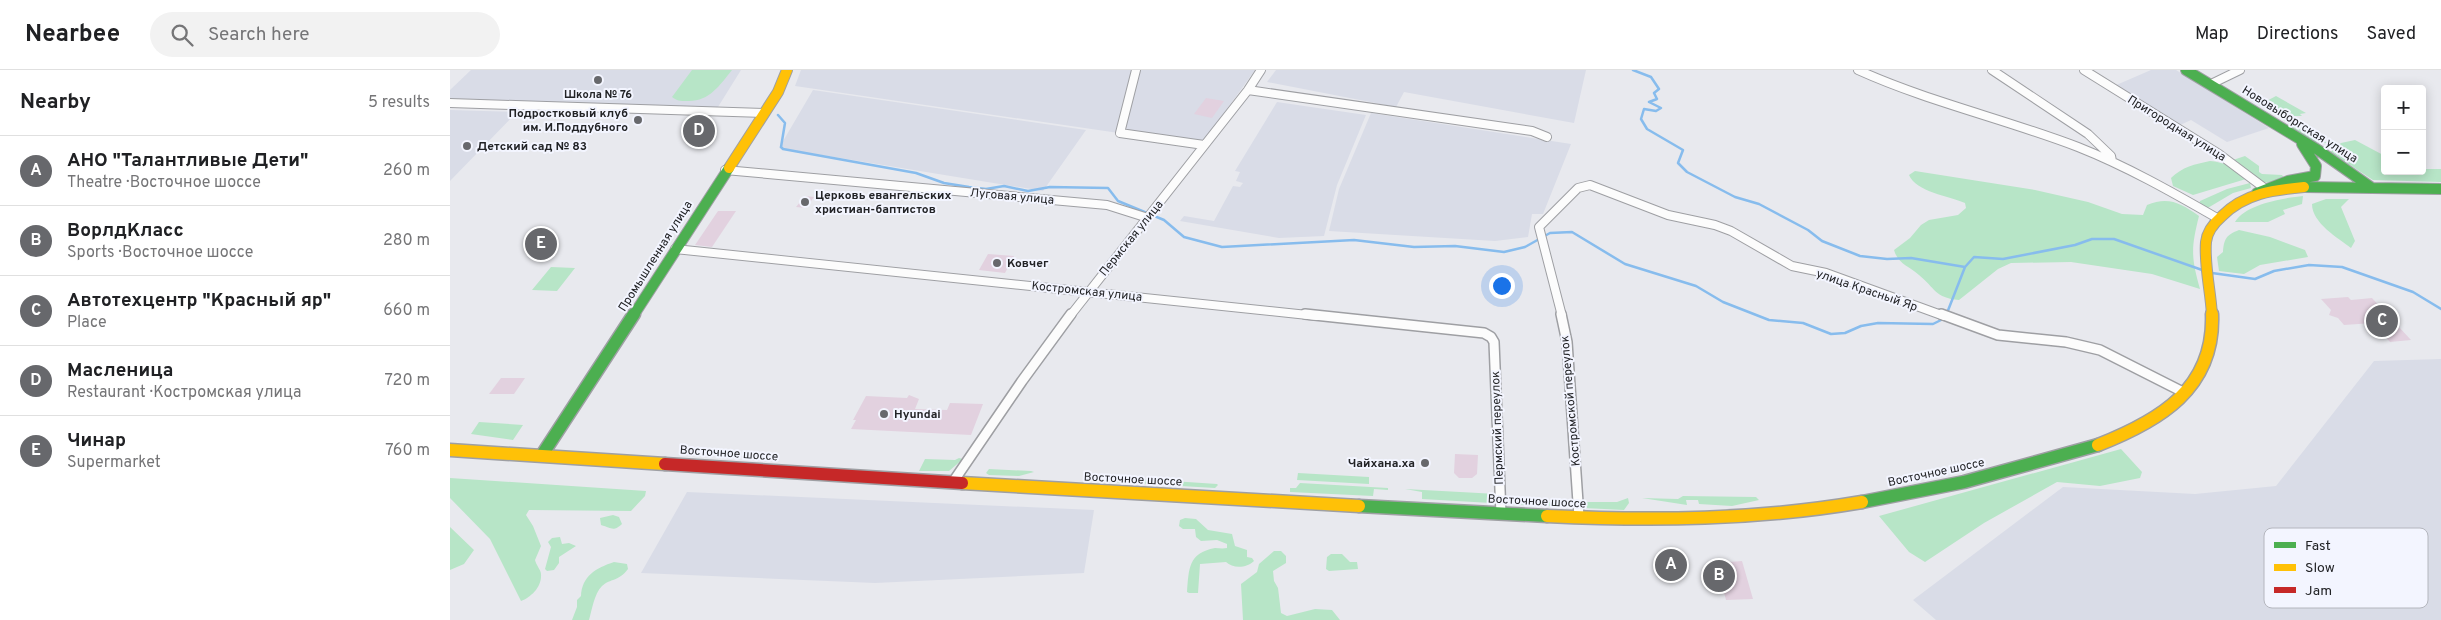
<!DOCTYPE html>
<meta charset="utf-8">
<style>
:root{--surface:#fff;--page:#f2f2f2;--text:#202124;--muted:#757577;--line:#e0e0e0;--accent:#67686c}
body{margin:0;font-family:Overpass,sans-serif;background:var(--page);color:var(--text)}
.controls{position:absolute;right:15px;top:15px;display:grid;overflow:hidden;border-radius:5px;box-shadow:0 2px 12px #0003}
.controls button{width:45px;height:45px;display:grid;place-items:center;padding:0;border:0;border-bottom:1px solid var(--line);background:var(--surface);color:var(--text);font:25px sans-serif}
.you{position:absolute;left:1051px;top:215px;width:18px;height:18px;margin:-12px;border:4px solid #fff;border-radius:50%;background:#1a73e8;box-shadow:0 0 0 8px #1a73e833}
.badge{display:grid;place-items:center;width:32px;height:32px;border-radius:50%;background:var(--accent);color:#fff;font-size:16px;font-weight:700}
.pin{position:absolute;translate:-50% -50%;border:2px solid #fff;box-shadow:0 1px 5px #0006}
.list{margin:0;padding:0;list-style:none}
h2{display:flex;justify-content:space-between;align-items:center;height:65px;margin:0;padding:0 20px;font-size:21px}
h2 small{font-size:16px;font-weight:400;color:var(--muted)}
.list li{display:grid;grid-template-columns:32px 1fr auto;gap:15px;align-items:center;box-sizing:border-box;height:70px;padding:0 20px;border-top:1px solid var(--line)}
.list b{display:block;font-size:19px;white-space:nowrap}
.list p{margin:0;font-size:16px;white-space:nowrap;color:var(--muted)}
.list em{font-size:16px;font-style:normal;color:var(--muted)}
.icon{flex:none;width:28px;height:28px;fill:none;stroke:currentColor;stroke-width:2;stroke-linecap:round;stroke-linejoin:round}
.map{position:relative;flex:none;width:1991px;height:550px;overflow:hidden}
header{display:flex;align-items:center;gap:30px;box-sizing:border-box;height:70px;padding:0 25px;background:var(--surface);border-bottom:1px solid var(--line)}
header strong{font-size:24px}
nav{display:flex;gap:28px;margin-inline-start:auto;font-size:18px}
.search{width:350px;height:45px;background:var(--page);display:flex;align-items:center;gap:12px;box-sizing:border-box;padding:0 18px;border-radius:28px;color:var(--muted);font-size:19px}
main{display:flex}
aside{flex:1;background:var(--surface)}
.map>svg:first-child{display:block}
.built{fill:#d9dce7}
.green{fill:#b7e5c7}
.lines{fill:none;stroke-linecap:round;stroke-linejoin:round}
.stream{stroke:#87bced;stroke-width:2.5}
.building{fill:#e2d1df}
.street-far1-casing{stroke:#9e9fa3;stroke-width:10}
.street-casing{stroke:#9e9fa3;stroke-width:12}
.fast-far1-casing{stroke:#9e9fa3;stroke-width:12}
.fast-casing{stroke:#9e9fa3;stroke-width:15}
.slow-far1-casing{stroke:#9e9fa3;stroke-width:12}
.slow-casing{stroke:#9e9fa3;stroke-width:15}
.jam-casing{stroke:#9e9fa3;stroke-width:15}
.street-far1{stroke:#fcfcfc;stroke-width:8}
.street{stroke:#fcfcfc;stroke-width:9}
.fast-far1{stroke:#4caf50;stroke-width:10}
.fast{stroke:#4caf50;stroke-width:12}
.slow-far1{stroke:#ffc107;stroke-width:10}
.slow{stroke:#ffc107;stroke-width:12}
.jam{stroke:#c62828;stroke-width:12}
.poi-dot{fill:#67686c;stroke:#f3f5ff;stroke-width:2}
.labels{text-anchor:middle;stroke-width:4;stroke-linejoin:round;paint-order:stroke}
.far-poi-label{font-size:11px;font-weight:bold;fill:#222326;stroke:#f3f5ff}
.poi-label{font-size:12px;font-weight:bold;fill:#222326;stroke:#f3f5ff;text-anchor:start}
.street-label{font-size:12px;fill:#222326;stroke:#f3f5ff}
.key{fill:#f3f5ff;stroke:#b4b6be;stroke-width:1}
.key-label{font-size:14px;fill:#222326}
</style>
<header>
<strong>Nearbee</strong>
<div class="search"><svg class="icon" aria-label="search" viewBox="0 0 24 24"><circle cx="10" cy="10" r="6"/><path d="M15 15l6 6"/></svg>Search here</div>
<nav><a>Map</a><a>Directions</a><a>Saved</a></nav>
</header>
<main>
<aside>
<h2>Nearby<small>5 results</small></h2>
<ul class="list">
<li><span class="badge">A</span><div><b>АНО &quot;Талантливые Дети&quot;</b><p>Theatre · Восточное шоссе</p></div><em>260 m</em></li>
<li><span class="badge">B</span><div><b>ВорлдКласс</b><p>Sports · Восточное шоссе</p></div><em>280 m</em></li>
<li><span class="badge">C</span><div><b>Автотехцентр &quot;Красный яр&quot;</b><p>Place</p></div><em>660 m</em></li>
<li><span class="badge">D</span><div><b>Масленица</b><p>Restaurant · Костромская улица</p></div><em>720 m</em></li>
<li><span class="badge">E</span><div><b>Чинар</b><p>Supermarket</p></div><em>760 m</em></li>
</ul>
</aside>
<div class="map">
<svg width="1991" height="550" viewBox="0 0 1991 550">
<rect width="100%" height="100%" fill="#e8e9ee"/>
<path class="built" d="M21,0H291L268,37L0,29V20Z
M351,0H805L751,75L345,16Z
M826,0H1136L1124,53L954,22L946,37L817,12Z
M1701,0H1726L1819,58L1777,72L1741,50L1728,56L1664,16Z
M363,20L636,60L593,121L329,78Z
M827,32L916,45L887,115L874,166L829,168L730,151L734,146L764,151L783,116L790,117L793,113L786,111L790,102L785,101Z
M0,40L67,42L0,111Z
M921,43L1121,74L1093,144H1082L1078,167L1045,171L879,161L889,119Z
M1991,289V550H1486L1463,530L1613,417L1745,424L1826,416L1924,291Z
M237,422L644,440L634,503L425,513L191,503Z"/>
<path class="green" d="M242,0H282C269,16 259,32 237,31C230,31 227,31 222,27Z
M1826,26L1856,43L1850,44L1852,46H1843L1841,44L1830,47L1809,35Z
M1849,53L1860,55L1854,59L1877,73L1863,72L1840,57Z
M1905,70L1935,86V101H1972V99H1991V112L1923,110L1880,82L1891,73Z
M1795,86L1809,96V102L1812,104L1832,105L1835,109C1808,119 1803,106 1783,90Z
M1760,91C1773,92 1789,98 1796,109L1743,125L1723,116L1721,108C1732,97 1745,94 1760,91Z
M1465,101L1585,120L1638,132L1672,144L1693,145L1697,135C1718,126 1731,133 1749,146C1741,178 1741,187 1750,219L1702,204L1621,192L1561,193L1548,199L1509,230C1485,228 1485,218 1469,205C1459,196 1448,194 1444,180L1460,168L1471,155L1479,150L1508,145L1516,138L1515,133C1499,126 1466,122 1459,105Z
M1800,113L1801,118L1783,123L1756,139L1749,137L1750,131L1777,119Z
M1853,126L1852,134L1833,140L1835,144L1818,152H1785C1796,134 1834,128 1853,126Z
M1876,129H1899L1891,137L1905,171L1901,178C1888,168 1862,153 1862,134Z
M1789,160L1820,167L1855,180L1858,187L1810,195L1794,204L1769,201L1767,187L1773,182C1774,169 1776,165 1789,160Z
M101,197L125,198L107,221L82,220Z
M29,352L73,355L63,370L21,364Z
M1671,379L1692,402L1690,408L1650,416L1607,412L1534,453L1475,492L1459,482L1429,446Z
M509,388L513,389L499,401H469L475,389L505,390Z
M539,399L581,401L584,402L569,406L539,405L536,403Z
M848,403L919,407V414L847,410Z
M647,406L767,414L768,415L765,418L645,411Z
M0,408L196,421L195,426L181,441L79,440L76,445L83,456L91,476L85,490C86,495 91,500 91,504C92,517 81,527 71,531L40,469L0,428Z
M850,413L938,418V420L924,419L923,426L840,422V418H846Z
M955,419L1047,424V426L1041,433L972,429V422Z
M1233,426L1306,427L1309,430L1282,436L1249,434L1248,430H1236L1237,435L1192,428L1228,429Z
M1178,428L1179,433L1174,440L1134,438V432H1167Z
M1058,430L1120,433L1116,437L1063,434Z
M163,445L169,447L172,454C163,462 162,458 151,455L150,448Z
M735,448L746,449L758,460L782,464L785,476L797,480V487L802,488L804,491C797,498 783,499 776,492L750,494L748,523H739L737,522C739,499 738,483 765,478C769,478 772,479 777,478V474L767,470L751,471L746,467L745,459H733L729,456L730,450Z
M0,457L24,480L14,494L0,500Z
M110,467L112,474L119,473L126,476L109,487V493L104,500L97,501L95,499L101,477L98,472L102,468Z
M824,481H831L836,486V493L823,501L824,511L828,518L831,543L837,546L865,539L882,540L890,550H793L791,514L807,502L809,494Z
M881,484H892L900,492H907L908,499L879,501L876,499L877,487Z
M164,492L177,494L178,499C168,512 161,508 152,516C144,524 142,540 139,550H122L127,537V530L131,526C132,506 146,498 164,492Z"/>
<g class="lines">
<path class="stream" d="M1183,0L1201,7L1209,19L1204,23L1207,29L1199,32L1211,38L1206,41L1194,39L1191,49L1197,59L1233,80L1228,93L1237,102L1285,127L1309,134L1358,160L1372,171L1410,186L1437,189L1461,188L1515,197L1524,187L1553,189L1625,175L1642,169H1664L1755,201
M328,45L335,53L331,77L333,79L466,103L494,113L519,117L536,119L554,116L578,121L600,117L658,118L668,131L714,150L734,167L772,177L904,170L964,177L1005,176L1054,182L1075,177L1100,163L1122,162L1175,194L1246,216L1273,232L1319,250L1353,253L1381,264L1395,263L1411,256L1428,253L1483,254L1493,249
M1762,203L1805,209L1824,201L1859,195L1892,197L1963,222L1991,239
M1497,243L1515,197"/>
</g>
<path class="building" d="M756,28L774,31L762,48L744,44Z
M355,126L364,127L356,138L346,137Z
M268,141H286L262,177L245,175Z
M538,184L564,186L555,203L529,200Z
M1898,227L1901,230L1922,228L1961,270L1940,272L1923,253L1894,255L1888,248L1879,245L1881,240L1871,229Z
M51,308H75L64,324H39Z
M459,325L469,329L465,339L497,340L500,333L533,334L521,365L401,359L406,350H403L416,326L457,328Z
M1005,384L1028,385L1027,404L1022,408H1009L1004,403Z
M1292,491L1303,529L1276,530L1266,493Z"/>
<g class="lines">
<g class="street-far1-casing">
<path id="street-far1" d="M686,0L670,63L754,75
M1408,0C1479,32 1555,49 1628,77C1676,96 1722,122 1767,148
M1542,0L1638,64L1661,86L1662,91
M1634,0L1769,84L1817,120
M1761,14L1790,0
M798,20L1082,61L1097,67
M0,33L314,43
M275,100L657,135L698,148
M225,179L867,246
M620,246L798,20L811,0
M1112,246L1089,157L1128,118L1140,115L1218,145L1265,155L1281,161L1342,196L1376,203L1494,246"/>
</g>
<g class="street-casing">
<path id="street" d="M855,244L1034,263L1041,267L1044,272L1051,444
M1111,244L1117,272L1129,447
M1491,244L1548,265L1616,272L1650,280L1733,322
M503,412L572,311L621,244"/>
</g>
<g class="fast-far1-casing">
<path id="fast-far1" d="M1736,0L1868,80L1922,118
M1854,117L1991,119
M1807,123L1838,111L1865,106L1866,96L1852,74
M183,246L279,98"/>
</g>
<g class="fast-casing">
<path id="fast" d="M92,385L184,244
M1412,432L1514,412L1648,375
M909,436L1097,446"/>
</g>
<g class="slow-far1-casing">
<path id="slow-far1" d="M279,98L328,22L337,0
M1762,246C1761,222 1754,196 1756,172C1757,161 1764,153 1772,146C1795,123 1823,120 1854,117"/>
</g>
<g class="slow-casing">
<path id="slow" d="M1648,375C1709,351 1765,319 1762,244
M0,380L215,394
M512,413L909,436
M1097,446C1203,451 1307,450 1412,432"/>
</g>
<g class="jam-casing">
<path id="jam" d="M215,394L512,413"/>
</g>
<use href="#street-far1" class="street-far1"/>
<use href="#street" class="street"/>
<use href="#fast-far1" class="fast-far1"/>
<use href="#fast" class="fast"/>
<use href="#slow-far1" class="slow-far1"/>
<use href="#slow" class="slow"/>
<use href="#jam" class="jam"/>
</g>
<g class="poi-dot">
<circle cx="148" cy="10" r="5"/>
<circle cx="188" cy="50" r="5"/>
<circle cx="17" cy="76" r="5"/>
<circle cx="355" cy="132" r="5"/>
<circle cx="547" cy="193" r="5"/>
<circle cx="434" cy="344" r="5"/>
<circle cx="975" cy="393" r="5"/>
</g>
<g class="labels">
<g class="far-poi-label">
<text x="148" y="28">Школа № 76</text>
</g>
<g class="poi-label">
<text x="178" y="47" text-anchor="end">Подростковый клуб<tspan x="178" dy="14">им. И.Поддубного</tspan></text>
<text x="27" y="80">Детский сад № 83</text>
<text x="365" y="129">Церковь евангельских<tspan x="365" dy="14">христиан-баптистов</tspan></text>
<text x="557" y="197">Ковчег</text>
<text x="444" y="348">Hyundai</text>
<text x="965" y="397" text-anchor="end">Чайхана.ха</text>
</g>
<g class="street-label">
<text transform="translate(1850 54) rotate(32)" y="4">Нововыборгская улица</text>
<text transform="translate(1727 58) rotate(32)" y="4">Пригородная улица</text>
<text transform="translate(562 126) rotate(5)" y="4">Луговая улица</text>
<text transform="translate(681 168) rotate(-51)" y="4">Пермская улица</text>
<text transform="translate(205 186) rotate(-58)" y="4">Промышленная улица</text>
<text transform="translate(1417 220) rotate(19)" y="4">улица Красный Яр</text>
<text transform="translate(637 221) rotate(6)" y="4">Костромская улица</text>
<text transform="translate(1120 331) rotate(-95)" y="4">Костромской переулок</text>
<text transform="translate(1047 358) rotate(-92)" y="4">Пермский переулок</text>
<text transform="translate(279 383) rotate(4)" y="4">Восточное шоссе</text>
<text transform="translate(1486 402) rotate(-12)" y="4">Восточное шоссе</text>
<text transform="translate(683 409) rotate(3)" y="4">Восточное шоссе</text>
<text transform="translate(1087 431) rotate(3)" y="4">Восточное шоссе</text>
</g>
</g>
<rect x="1814" y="458" width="164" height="80" rx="8" class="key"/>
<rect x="1824" y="472" width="22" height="6" fill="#4caf50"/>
<rect x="1824" y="494" width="22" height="7" fill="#ffc107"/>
<rect x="1824" y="517" width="22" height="6" fill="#c62828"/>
<g class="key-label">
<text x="1855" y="480">Fast</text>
<text x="1855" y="502">Slow</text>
<text x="1855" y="525">Jam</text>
</g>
</svg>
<div class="controls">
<button>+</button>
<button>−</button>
</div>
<div class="you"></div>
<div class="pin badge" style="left:1221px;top:495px">A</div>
<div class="pin badge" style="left:1269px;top:506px">B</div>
<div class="pin badge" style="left:1932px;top:251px">C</div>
<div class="pin badge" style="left:249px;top:61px">D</div>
<div class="pin badge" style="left:91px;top:174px">E</div>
</div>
</main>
